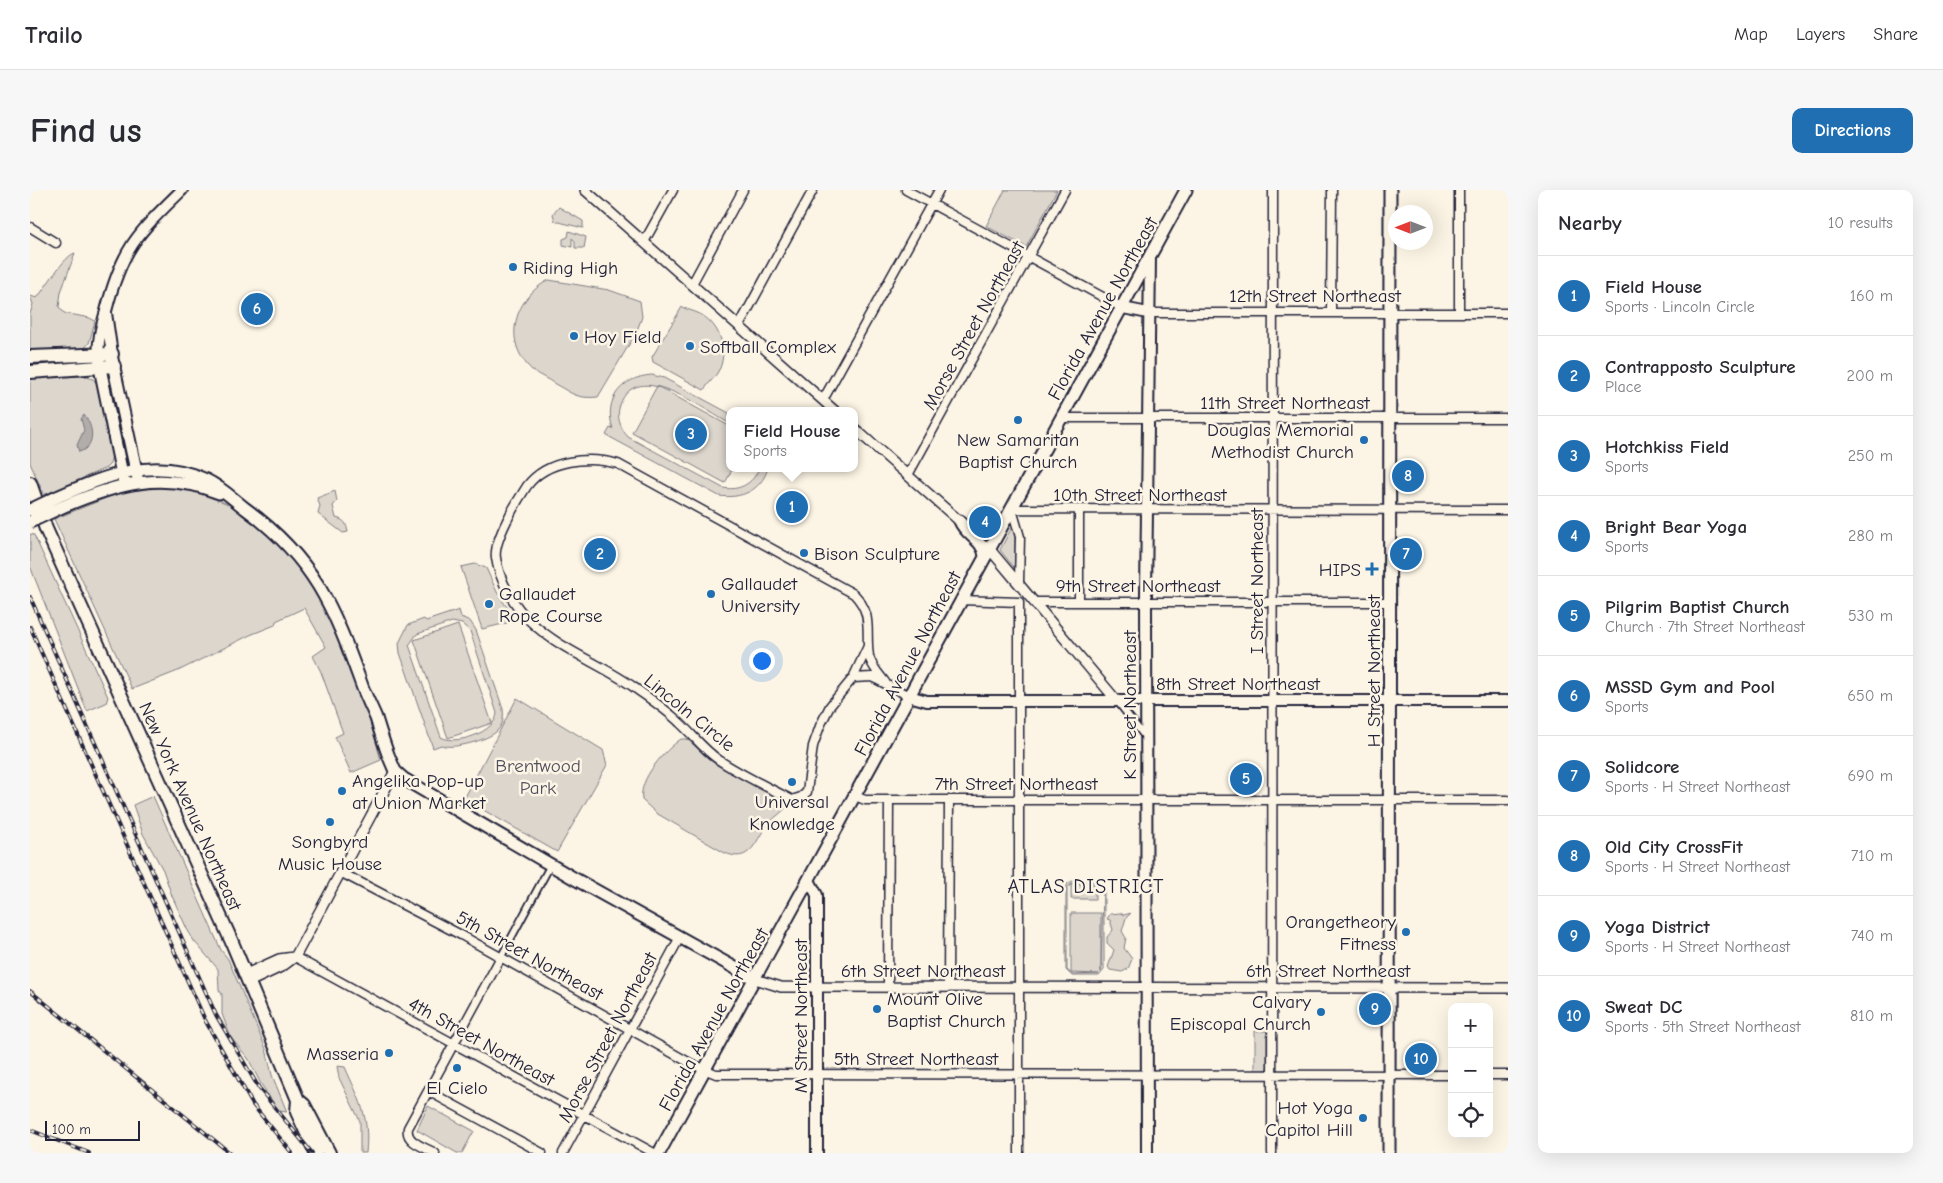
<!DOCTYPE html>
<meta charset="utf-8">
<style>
:root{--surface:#fff;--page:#f7f7f7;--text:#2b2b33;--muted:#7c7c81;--line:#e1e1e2;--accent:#1f6fb2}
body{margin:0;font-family:"Comic Neue",sans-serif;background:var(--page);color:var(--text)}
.controls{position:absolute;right:15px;bottom:15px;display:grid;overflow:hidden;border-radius:10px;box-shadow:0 5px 20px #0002}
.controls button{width:45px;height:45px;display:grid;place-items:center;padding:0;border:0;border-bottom:1px solid var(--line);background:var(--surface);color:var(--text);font:25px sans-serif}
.compass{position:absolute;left:1358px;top:15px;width:45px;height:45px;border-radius:50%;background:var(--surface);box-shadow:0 5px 20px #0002;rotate:270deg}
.scale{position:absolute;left:15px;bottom:12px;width:95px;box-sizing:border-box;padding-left:5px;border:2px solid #22223b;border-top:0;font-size:14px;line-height:18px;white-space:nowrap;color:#22223b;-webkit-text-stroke:4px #fcf5e5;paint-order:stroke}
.you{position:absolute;left:731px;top:470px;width:18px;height:18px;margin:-12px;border:4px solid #fff;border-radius:50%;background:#1a73e8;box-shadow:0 0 0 8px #1a73e833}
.badge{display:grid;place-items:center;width:32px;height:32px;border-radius:50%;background:var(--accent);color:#fff;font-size:16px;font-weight:700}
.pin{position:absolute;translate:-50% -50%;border:2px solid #fff;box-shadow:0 1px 5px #0006}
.popup{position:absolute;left:696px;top:217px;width:132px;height:65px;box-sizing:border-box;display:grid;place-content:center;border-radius:10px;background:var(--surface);filter:drop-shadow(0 1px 4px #0005);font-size:16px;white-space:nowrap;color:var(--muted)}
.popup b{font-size:19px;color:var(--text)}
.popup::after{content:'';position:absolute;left:50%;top:100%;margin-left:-10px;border:10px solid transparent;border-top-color:var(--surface)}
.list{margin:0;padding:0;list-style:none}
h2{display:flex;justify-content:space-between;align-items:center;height:65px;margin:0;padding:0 20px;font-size:21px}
h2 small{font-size:16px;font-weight:400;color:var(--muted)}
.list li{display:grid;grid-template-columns:32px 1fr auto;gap:15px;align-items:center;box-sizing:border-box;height:80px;padding:0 20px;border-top:1px solid var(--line)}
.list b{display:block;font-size:19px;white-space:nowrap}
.list p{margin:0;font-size:16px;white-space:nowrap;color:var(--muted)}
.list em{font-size:16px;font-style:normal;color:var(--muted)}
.icon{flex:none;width:28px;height:28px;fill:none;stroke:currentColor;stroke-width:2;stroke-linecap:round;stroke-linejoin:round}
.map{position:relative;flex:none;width:1478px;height:963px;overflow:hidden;border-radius:10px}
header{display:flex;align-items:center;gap:30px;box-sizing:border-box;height:70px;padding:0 25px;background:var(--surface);border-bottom:1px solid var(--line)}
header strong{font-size:24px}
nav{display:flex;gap:28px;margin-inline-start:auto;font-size:18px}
.intro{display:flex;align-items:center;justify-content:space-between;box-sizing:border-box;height:120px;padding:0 30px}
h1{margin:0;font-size:35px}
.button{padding:12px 22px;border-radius:10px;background:var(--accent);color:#fff;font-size:18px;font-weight:700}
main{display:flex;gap:30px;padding:0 30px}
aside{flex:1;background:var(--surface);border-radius:10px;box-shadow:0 5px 20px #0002}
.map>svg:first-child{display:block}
.green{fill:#dcd6cc;stroke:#7f7c84;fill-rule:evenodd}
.water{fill:#b2adab;stroke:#78757e}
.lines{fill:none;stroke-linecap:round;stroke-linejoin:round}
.pedestrian-casing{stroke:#22223b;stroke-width:9}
.minor-casing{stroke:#22223b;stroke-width:11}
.tertiary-casing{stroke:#22223b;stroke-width:12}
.secondary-casing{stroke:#22223b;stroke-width:14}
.primary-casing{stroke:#22223b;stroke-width:15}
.trunk-casing{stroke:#22223b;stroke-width:16}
.pedestrian{stroke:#fcf5e5;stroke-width:5.5}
.minor{stroke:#fcf5e5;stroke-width:8}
.tertiary{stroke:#fcf5e5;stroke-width:9}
.secondary{stroke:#fcf5e5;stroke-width:10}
.primary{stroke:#fcf5e5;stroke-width:11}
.trunk{stroke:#fcf5e5;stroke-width:12}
.rail-casing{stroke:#22223b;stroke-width:4}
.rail{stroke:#fcf5e5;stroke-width:2;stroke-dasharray:5.5;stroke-linecap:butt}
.primary-bridge-casing{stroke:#22223b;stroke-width:15;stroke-linecap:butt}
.primary-bridge{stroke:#fcf5e5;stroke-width:11}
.poi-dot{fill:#1f6fb2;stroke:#fcf5e5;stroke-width:2}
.labels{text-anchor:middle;stroke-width:5;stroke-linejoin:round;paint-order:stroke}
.poi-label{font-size:19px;fill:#22223b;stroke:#fcf5e5;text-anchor:start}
.street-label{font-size:19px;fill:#22223b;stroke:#fcf5e5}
.park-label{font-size:19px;fill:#504f5f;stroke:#fcf5e5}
.neighbourhood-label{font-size:20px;letter-spacing:1px;fill:#22223b;stroke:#fcf5e5}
</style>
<header>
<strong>Trailo</strong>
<nav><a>Map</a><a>Layers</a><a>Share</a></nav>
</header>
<div class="intro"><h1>Find us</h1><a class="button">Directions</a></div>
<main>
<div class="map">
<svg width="1478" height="963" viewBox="0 0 1478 963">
<rect width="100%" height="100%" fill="#fcf5e5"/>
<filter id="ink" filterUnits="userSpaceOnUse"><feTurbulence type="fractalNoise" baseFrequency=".02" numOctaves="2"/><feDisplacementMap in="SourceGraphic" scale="10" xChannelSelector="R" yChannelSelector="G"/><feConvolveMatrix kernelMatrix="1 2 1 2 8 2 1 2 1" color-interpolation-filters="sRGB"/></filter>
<g filter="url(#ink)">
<path class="green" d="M975,0H1027L996,57L956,36Z
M529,17L553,31V38L525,31L523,24Z
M539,41L556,47L554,58H545V51L542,48V57L533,55V49L538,47Z
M45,63L31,102L29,117L34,123L60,128L65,131L59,153L53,160L0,162V124L3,114L0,106L7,108C16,97 34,66 45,63Z
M519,90L579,100L610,111L612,127L606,143L568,207C547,209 543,204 525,194C518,189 508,185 502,180C471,151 485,107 519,90Z
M652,117C658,120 664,121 670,124C689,134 698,158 690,178C686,187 679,192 674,200L623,172L622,167Z
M622,185L634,188L699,223V233C674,220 606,167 590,215C586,226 590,238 598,247L693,298C709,301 723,294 729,278H738C731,301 711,309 689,306L576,245L580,238L583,239C573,209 592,187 622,185Z
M54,186L63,189L67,194L82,265L80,274L76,278L14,305L0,273V188Z
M627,196L699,236L700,278H703L695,293L602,242Z
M138,297C276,313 319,456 351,570L321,583L305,547L313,543L291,482L283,466L296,457L274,418L246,431L245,435L220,445L148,481L102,499L24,329L91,302Z
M305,301L307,311L303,316L306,328C315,330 316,333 318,342L313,343L288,324L290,316L287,308Z
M982,337L985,341V379L970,360Z
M0,344L4,345L78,507L76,513L57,521L0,376Z
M445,374L456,378L467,402L482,425L477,433L452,439L431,377Z
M429,420L431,427L440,431L446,440L473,519C474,527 473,535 467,541C458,550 423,560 411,555L403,558L370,463L369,453L378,435L394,429L396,431ZM422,432L432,434L440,441L467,523C466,542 426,556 411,547L379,455L387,444Z
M428,435L462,533L418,548L384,450Z
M487,508L573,560L577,575L527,662L434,609Z
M651,549H657L685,574L756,613L757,617C751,623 745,627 739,633C725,649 722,676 693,662L626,623L612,610C608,589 635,560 651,549Z
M123,606L191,760L198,769L236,859L242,885L257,922L249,921L231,894L218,868L201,848L192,824V804L189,800L188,779L164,751L157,739L142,706L133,680L113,644L103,615Z
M1043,691H1067L1074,696V780L1069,786H1042L1036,780V698L1038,693ZM1043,693H1069L1073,698L1071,782V723H1041V783L1069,784L1043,785L1037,780V698Z
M1041,694H1065V709H1041Z
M1090,723L1094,725L1101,723L1096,728L1092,741L1096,748L1094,758L1102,769L1098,779L1092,782L1080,780L1078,777L1084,760L1077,753V747L1083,740L1080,730L1077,729L1080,724Z
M1225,841H1237V878L1235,880L1225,881Z
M307,876L315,877C329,909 340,926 336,963H330V931L309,888Z
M398,916L444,941L432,963H427L387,940Z"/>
<path class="water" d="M54,225C64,236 66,257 49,262L47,255L54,240L51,229Z"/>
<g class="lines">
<g class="pedestrian-casing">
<path id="pedestrian" d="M1087,511L1115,547
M471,767L521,674"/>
</g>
<g class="minor-casing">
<path id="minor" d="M876,0L1093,118
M0,37L26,53
M614,52L643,0
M662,94L713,0
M1429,122V0
M1118,123H1478
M1301,123L1302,0
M709,136L783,0
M793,210L909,0
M1032,228H1478
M878,285L1035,0
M989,393L990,347L982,319L1478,320
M930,410L989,412V963
M1005,412H1360
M1049,412V320
M838,456L823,488L800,516L790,536L783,556L777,602L771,607L762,610C738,597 711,585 689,570C674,560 663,545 650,533C637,520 620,509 605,498C572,474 530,460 500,431C484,416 469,390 466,368C463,351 487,311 497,296C517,269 559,266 588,274L824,404C844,425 835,441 839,466C841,476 849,484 855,492
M823,488L842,487L879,506
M825,606L835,610H1478
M310,682L431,745L662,874L686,884L1422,885
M265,767L624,963
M858,797L859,610
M918,797L919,610
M1459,885H1478
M398,901L512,963
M405,963C394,957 375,952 378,938L471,767
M533,963L650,747
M1242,963L1243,0"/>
</g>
<g class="tertiary-casing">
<path id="tertiary" d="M555,0L805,221
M824,238L934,335
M957,356L1087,511
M216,784L249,769L264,767
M725,789L751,797L1478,798
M219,792L253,776L265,767L365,581"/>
</g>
<g class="secondary-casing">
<path id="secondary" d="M1093,118L1118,123
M76,123L82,164
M69,170C67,152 71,138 76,121C92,58 107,44 152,0
M879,506L897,511H1478
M779,690L787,705V963
M1117,963L1116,405L1120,67"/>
</g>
<g class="primary-casing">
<path id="primary" d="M82,169L107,285
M70,178L93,289
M27,307C75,286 125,265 176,290C191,297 203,309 216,319C284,369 303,416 331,493C335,505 341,516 346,528C350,541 354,554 359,567L365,581L374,589L545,689L725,789
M32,317C86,294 131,280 189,303
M930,331C936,346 953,349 955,366
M629,963L1156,0
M1359,963L1360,0"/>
</g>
<g class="trunk-casing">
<path id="trunk" d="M0,167L82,164
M0,182L84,176
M0,293L16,339L201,750L268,910L274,915L299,963
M268,910L267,922L286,963"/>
</g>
<use href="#pedestrian" class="pedestrian"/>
<use href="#minor" class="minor"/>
<use href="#tertiary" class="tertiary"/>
<use href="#secondary" class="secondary"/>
<use href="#primary" class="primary"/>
<use href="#trunk" class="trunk"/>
<g class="rail-casing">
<path id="rail" d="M0,407L186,825L229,898L282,963
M0,437L175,830L223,915L262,963
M0,801L200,963
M0,940L59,963"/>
</g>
<use href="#rail" class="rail"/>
<g class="primary-bridge-casing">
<path id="primary-bridge" d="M0,320L27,307
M0,332L32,317"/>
</g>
<use href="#primary-bridge" class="primary-bridge"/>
</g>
</g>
<g class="poi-dot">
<circle cx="483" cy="77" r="5"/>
<circle cx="544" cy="146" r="5"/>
<circle cx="660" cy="156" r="5"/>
<circle cx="988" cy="230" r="5"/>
<circle cx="1334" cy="250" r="5"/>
<circle cx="774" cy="363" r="5"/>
<path d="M1339.5 371.5h5v5h5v5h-5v5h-5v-5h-5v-5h5z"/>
<circle cx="681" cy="404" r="5"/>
<circle cx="459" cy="414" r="5"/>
<circle cx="762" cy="592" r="5"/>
<circle cx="312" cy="601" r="5"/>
<circle cx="300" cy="632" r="5"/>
<circle cx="1376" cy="742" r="5"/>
<circle cx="847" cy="819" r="5"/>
<circle cx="1291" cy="822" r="5"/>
<circle cx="359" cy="863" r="5"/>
<circle cx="427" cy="878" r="5"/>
<circle cx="1333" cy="928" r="5"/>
</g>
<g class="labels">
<g class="poi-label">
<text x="493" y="84">Riding High</text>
<text x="554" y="153">Hoy Field</text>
<text x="670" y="163">Softball Complex</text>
<text x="1324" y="246" text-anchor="end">Douglas Memorial<tspan x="1324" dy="22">Methodist Church</tspan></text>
<text x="988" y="256" text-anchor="middle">New Samaritan<tspan x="988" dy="22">Baptist Church</tspan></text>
<text x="784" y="370">Bison Sculpture</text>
<text x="1331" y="386" text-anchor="end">HIPS</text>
<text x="691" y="400">Gallaudet<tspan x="691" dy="22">University</tspan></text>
<text x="469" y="410">Gallaudet<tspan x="469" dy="22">Rope Course</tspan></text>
<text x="322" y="597">Angelika Pop-up<tspan x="322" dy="22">at Union Market</tspan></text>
<text x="762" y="618" text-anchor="middle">Universal<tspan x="762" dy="22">Knowledge</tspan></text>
<text x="300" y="658" text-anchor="middle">Songbyrd<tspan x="300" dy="22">Music House</tspan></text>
<text x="1366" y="738" text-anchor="end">Orangetheory<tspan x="1366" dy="22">Fitness</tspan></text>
<text x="857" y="815">Mount Olive<tspan x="857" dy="22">Baptist Church</tspan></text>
<text x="1281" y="818" text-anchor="end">Calvary<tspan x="1281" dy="22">Episcopal Church</tspan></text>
<text x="349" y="870" text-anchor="end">Masseria</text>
<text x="427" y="904" text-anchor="middle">El Cielo</text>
<text x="1323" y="924" text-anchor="end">Hot Yoga<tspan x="1323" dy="22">Capitol Hill</tspan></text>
</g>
<g class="street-label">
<text x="1285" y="112">12th Street Northeast</text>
<text transform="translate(1072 118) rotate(-61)" y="7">Florida Avenue Northeast</text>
<text transform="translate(943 135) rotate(-61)" y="7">Morse Street Northeast</text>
<text x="1255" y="219">11th Street Northeast</text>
<text x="1110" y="311">10th Street Northeast</text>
<text transform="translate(1226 391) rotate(-90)" y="7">I Street Northeast</text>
<text x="1108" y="402">9th Street Northeast</text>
<text transform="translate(877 473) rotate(-62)" y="7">Florida Avenue Northeast</text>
<text transform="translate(1343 481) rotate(-90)" y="7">H Street Northeast</text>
<text x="1208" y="500">8th Street Northeast</text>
<text transform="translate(1099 515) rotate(-90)" y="7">K Street Northeast</text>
<text transform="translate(660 522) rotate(39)" y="7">Lincoln Circle</text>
<text x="986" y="600">7th Street Northeast</text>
<text transform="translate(161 616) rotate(66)" y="7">New York Avenue Northeast</text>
<text transform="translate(500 765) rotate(29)" y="7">5th Street Northeast</text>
<text x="893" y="787">6th Street Northeast</text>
<text x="1298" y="787">6th Street Northeast</text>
<text transform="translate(770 826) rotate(-90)" y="7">M Street Northeast</text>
<text transform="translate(683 829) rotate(-61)" y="7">Florida Avenue Northeast</text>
<text transform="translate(577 847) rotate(-62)" y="7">Morse Street Northeast</text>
<text transform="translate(452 851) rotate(29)" y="7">4th Street Northeast</text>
<text x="886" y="875">5th Street Northeast</text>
</g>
<g class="park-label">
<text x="508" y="582">Brentwood<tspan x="508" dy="22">Park</tspan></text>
</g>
<g class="neighbourhood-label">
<text x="1056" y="703">ATLAS DISTRICT</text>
</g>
</g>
</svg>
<div class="controls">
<button>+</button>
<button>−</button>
<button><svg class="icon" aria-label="locate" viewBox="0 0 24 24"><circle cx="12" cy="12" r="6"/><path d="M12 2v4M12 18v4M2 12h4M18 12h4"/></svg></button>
</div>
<svg class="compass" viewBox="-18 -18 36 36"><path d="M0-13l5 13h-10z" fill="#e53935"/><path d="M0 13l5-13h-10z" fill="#7c7c81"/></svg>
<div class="scale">100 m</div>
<div class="you"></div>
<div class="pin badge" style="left:762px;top:317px">1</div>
<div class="popup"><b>Field House</b>Sports</div>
<div class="pin badge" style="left:570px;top:364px">2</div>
<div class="pin badge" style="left:661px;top:244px">3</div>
<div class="pin badge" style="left:955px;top:332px">4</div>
<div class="pin badge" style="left:1216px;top:589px">5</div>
<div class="pin badge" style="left:227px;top:119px">6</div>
<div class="pin badge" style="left:1376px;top:364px">7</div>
<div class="pin badge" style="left:1378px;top:286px">8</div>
<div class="pin badge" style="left:1345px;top:819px">9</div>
<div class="pin badge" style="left:1391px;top:869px">10</div>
</div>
<aside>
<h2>Nearby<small>10 results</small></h2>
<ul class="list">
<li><span class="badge">1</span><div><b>Field House</b><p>Sports · Lincoln Circle</p></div><em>160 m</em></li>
<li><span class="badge">2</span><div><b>Contrapposto Sculpture</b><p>Place</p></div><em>200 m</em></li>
<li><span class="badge">3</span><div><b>Hotchkiss Field</b><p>Sports</p></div><em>250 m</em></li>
<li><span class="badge">4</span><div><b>Bright Bear Yoga</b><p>Sports</p></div><em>280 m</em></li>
<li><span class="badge">5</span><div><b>Pilgrim Baptist Church</b><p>Church · 7th Street Northeast</p></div><em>530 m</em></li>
<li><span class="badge">6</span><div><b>MSSD Gym and Pool</b><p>Sports</p></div><em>650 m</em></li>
<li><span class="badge">7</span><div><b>Solidcore</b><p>Sports · H Street Northeast</p></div><em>690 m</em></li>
<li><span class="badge">8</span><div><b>Old City CrossFit</b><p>Sports · H Street Northeast</p></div><em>710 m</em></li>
<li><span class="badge">9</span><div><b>Yoga District</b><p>Sports · H Street Northeast</p></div><em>740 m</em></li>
<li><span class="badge">10</span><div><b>Sweat DC</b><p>Sports · 5th Street Northeast</p></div><em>810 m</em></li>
</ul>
</aside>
</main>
